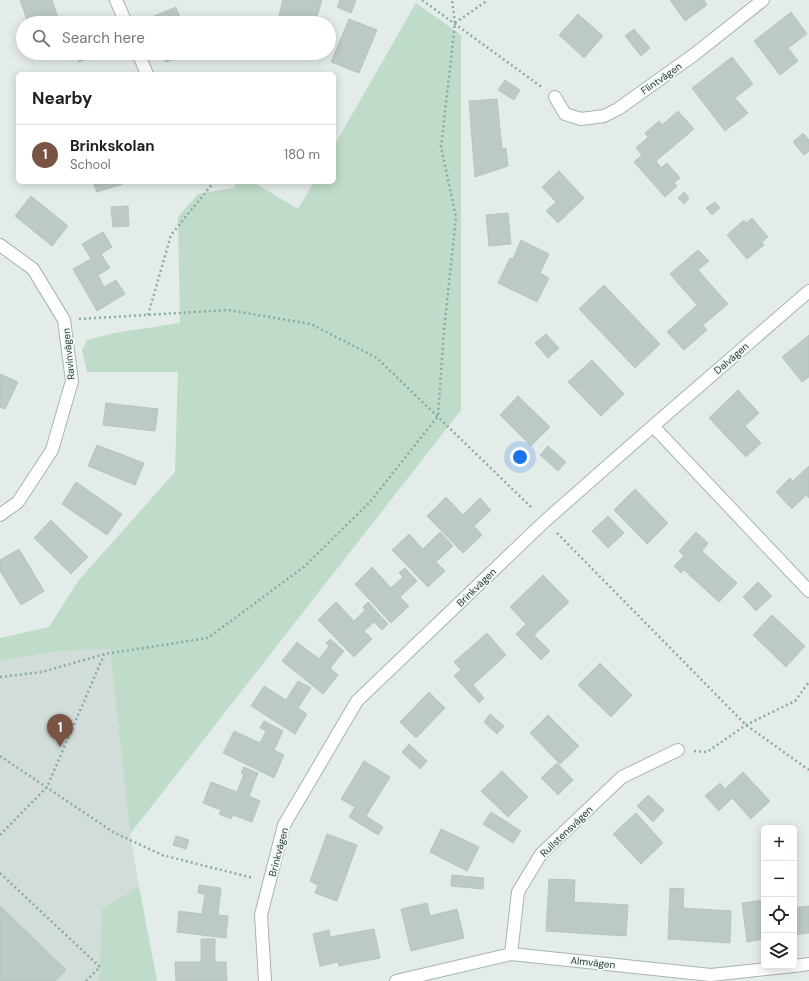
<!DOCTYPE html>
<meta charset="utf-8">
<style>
:root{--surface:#fff;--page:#f2f2f2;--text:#202124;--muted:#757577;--line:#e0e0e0;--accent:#795443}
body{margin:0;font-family:"DM Sans",sans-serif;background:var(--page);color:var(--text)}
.controls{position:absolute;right:12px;bottom:12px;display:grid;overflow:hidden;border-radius:6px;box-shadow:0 2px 10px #0003}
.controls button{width:36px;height:36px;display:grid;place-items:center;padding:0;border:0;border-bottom:1px solid var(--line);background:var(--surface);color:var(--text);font:20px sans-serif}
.you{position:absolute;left:520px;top:457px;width:14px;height:14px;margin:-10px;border:3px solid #fff;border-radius:50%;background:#1a73e8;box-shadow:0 0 0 6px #1a73e833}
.badge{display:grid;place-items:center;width:26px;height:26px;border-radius:50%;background:var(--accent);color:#fff;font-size:13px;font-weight:700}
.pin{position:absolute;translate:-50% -33px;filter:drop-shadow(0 1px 2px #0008)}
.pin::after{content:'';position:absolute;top:21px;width:14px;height:12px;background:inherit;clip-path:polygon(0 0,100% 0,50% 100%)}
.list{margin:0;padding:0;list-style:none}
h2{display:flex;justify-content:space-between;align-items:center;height:52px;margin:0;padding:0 16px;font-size:17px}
h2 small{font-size:13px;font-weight:400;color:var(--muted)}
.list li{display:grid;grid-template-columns:26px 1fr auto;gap:12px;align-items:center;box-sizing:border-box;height:60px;padding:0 16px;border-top:1px solid var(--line)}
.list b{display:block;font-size:15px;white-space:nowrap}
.list p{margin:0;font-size:13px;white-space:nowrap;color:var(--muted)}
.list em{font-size:13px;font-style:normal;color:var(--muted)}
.icon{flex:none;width:22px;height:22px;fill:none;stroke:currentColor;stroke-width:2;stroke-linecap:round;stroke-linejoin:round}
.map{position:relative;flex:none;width:809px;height:981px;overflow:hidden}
.search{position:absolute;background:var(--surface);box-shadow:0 2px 10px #0003;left:16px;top:16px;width:320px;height:44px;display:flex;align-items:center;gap:10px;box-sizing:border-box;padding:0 14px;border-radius:22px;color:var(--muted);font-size:15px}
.panel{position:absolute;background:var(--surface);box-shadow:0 2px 10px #0003;left:16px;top:72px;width:320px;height:112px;border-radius:6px}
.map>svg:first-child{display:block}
.built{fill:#d2dcd8}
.green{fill:#bfdbc9}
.building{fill:#bcc9c5;stroke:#b7c5c0}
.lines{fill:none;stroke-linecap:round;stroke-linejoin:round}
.street-casing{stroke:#a7b4b0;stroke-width:14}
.path{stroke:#87ada4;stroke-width:2.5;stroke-dasharray:2 3;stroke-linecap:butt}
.street{stroke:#fff;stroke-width:12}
.labels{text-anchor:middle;stroke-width:3.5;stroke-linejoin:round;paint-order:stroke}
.street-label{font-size:10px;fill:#253c38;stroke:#f4f9f7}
</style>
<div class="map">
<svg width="809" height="981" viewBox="0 0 809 981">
<rect width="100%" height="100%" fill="#e4ece9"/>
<path class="built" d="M110,649L130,834L139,886L102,909L99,981H0V661L51,652Z"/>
<path class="green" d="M416,3L461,35V410L130,834L110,649L51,652L0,661V638L49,627L78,581L175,472L178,372H87L82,350L87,340L114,333L180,323L178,217L198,194L233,188L237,182H253L298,209L314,182H334V146Z
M139,886L157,981H99L102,909Z"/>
<path class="building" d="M20,0H52L60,23H28Z
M283,0H322L315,23H277Z
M340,0H356L351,13L337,7Z
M670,0H704L707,5L685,21Z
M176,7L182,23H151L149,18Z
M791,12L807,34L788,48L798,61L780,75L754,41Z
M578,14L603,36L584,58L559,35Z
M349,19L377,30L359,73L331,62Z
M634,29L650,48L641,56L625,36Z
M75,53H100L79,62Z
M163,53H190L166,62Z
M732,57L753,84L735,98L748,113L725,131L692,88Z
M505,80L520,90L514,100L498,90Z
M497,99L502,149L506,148L508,166L475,177L469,101Z
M678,111L694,129L656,161L661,168L667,163L680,178L674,183L677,186L665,197L634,162L642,155L636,148L648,137L645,133L659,121L662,125Z
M803,133L809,140V151L804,155L793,142Z
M559,171L584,198L558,223L546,211L556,202L542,187Z
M93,182H122L123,184L97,192Z
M684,192L689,198L684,204L678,198Z
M31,196L68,226L52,246L15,216Z
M715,202L720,208L712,215L706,208Z
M128,206L129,226L113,227L111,207Z
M508,213L511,244L489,246L486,215Z
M752,218L768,237L762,242L764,245L747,259L727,235L744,220L746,223Z
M103,232L112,247L101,254L110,268L98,275L104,287L116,280L125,294L97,311L73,269L91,259L82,244Z
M521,240L549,254L540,273L549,278L537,302L498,283L510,258L513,259Z
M698,250L709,261L698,270L728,304L703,325L707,330L684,350L667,332L697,305L670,274Z
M604,285L660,344L635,368L579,309Z
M546,334L559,348L548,358L535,343Z
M809,335V377L802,382L782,357Z
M592,360L624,394L601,416L568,382Z
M0,374L18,382L5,409L0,407Z
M738,390L759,413L745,426L761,443L746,457L709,418Z
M518,396L550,427L531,446L500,415Z
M106,403L158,409L155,431L103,425Z
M97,445L144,463L135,485L88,466Z
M548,446L566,462L558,471L540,455Z
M809,466V498L806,495L792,509L776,492L790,478L793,481Z
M76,482L122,514L107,535L62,504Z
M635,489L668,523L647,544L614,510Z
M446,497L463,515L480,498L491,510L474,526L482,535L463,553L427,516Z
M608,516L624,533L608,548L592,531Z
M51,520L88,557L71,574L34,538Z
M440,532L453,546L436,562L445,571L428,587L392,550L409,534L423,549Z
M696,532L708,543L702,551L737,583L719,602L684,570L681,573L674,566L684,556L679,551Z
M19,549L44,591L21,605L0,571V560Z
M372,567L391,588L403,577L399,573L405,568L417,581L400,597L409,606L391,623L355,584Z
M543,575L569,602L534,635L550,651L541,660L516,634L526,624L510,607Z
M758,582L772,596L756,611L743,597Z
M336,602L354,621L365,610L363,607L368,602L388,624L382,630L374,622L364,631L372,639L354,657L318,620Z
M772,615L805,646L786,667L753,635Z
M487,633L506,655L473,685L484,698L479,703L454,676L461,670L454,662Z
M330,639L344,651L330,668L338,675L323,694L282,661L297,642L319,659L329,646L326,643Z
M600,663L632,695L611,717L578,685Z
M298,681L311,688L298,708L307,714L295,734L251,706L264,686L286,700Z
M429,692L445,708L416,738L400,722Z
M490,714L504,726L497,734L484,722Z
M548,715L579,746L560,764L530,733Z
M264,721L283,731L274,750L284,755L274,778L223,753L234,731L260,743L266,731L260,728Z
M409,744L427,761L420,769L402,752Z
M364,761L390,777L366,816L383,827L378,835L349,817L355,807L341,799Z
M557,763L573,780L558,795L541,778Z
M244,767L258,773L249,796L260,801L252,822L233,815L231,819L219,814L221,810L203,803L211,782L237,792L244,774L241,773Z
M502,771L528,797L508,817L481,791Z
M743,772L770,801L751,819L732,798L719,811L705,796L720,783L725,789Z
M648,795L664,810L653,822L637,806Z
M491,812L521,831L513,843L483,824Z
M636,813L663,843L641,864L613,834Z
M441,829L479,847L467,871L430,852Z
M327,834L357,845L337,901L315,893L318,885L310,881Z
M176,836L189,840L186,849L173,845Z
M452,875L484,878L483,889L451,886Z
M549,879L575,880L574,902L628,905L626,936L546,931Z
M199,885L221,888L218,915L228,916L226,938L177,932L179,911L202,914L205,894L198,893Z
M670,888L684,889L683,908L731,911L730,943L668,939Z
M764,900V939L747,942L742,903Z
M427,903L430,916L457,909L464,938L411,951L401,909Z
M0,906L66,970L55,981H0Z
M809,906V933L794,935V908Z
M374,929L380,958L339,966L338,962L320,966L313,934L329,930L330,937Z
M201,939H215V962H226L227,981H176L175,962H201Z"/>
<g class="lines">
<g class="street-casing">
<path id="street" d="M116,0L126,23
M138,53L147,74
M555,97L565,114L581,119L604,116L618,109L695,54L763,0
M0,245L33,269L64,320L72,381L52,450L18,502L0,515
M653,426L809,291
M511,954L518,892L541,854L622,777L678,750
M794,966L809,964
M265,981L261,915L284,825L357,701L545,521L653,426L809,591
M396,981L511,954L711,975L793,966"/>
</g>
<path class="path" d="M422,0L543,88
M455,23L488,0
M148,315L171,235L214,182
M79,319L228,310L311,324L377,358L533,509
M557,533L746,725L809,770
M0,677L42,672L105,654L208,638L305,566L370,502L438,416L444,330L456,217L441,147L455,23L452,0
M694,751L707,752L746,725L795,701L809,682
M0,756L113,832L162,855L253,878
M0,835L47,787L104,655
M0,873L100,967L86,981"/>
<use href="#street" class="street"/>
</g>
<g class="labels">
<g class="street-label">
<text transform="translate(661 78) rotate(-35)" y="4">Flintvägen</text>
<text transform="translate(68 354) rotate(-96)" y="4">Ravinvägen</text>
<text transform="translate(731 358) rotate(-41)" y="4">Dalvägen</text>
<text transform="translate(476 587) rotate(-44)" y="4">Brinkvägen</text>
<text transform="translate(566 831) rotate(-44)" y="4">Rullstensvägen</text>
<text transform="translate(278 852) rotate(-75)" y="4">Brinkvägen</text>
<text transform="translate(593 962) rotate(6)" y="4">Almvägen</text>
</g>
</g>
</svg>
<div class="controls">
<button>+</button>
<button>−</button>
<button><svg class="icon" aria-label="locate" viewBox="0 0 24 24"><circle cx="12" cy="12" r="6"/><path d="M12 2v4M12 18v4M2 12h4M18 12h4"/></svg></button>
<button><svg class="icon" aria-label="layers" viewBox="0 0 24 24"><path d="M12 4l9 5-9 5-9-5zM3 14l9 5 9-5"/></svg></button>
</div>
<div class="you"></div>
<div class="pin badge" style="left:60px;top:747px">1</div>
<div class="search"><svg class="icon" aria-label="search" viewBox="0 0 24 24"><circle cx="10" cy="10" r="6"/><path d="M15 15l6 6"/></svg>Search here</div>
<section class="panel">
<h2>Nearby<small></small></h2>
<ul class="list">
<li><span class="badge">1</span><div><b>Brinkskolan</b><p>School</p></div><em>180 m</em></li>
</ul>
</section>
</div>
